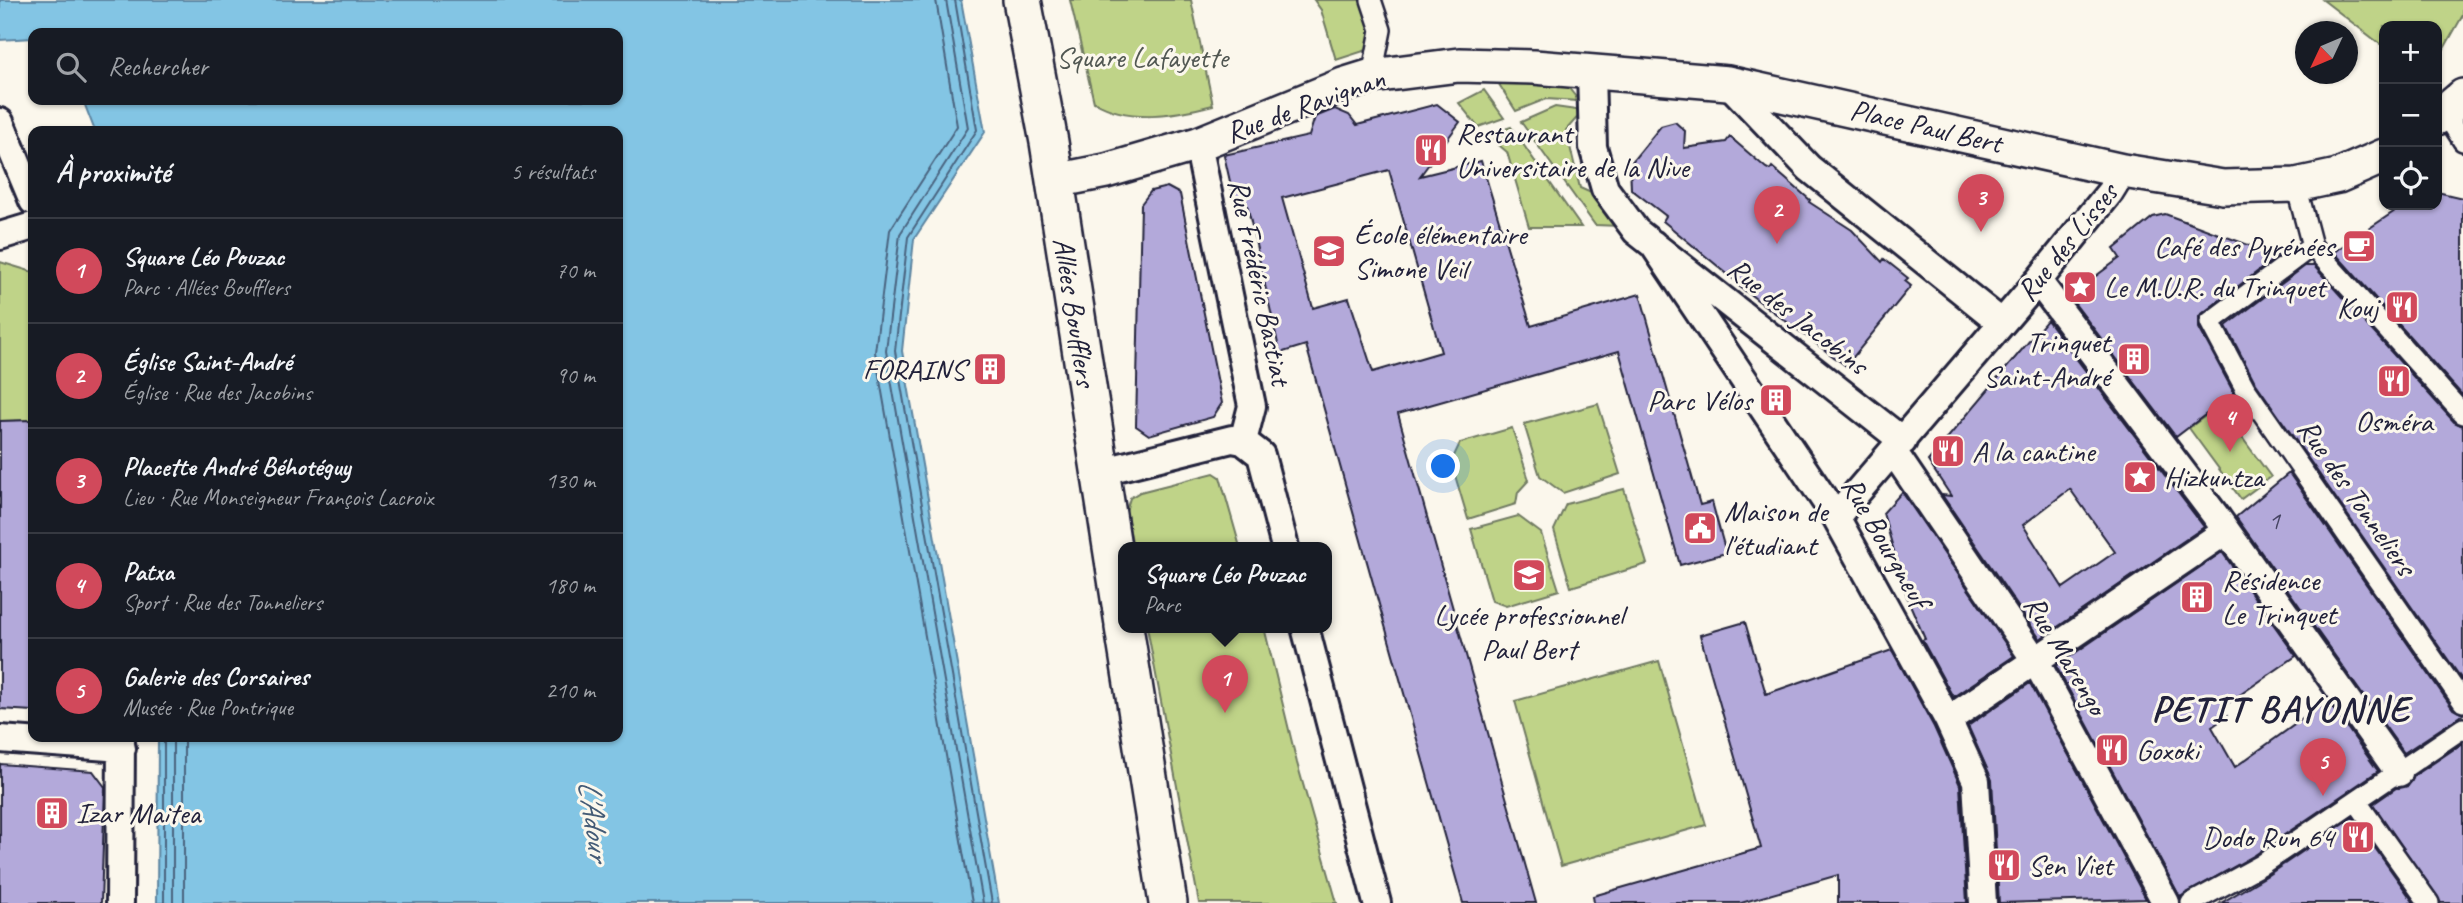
<!DOCTYPE html>
<html lang="fr">
<meta charset="utf-8">
<style>
:root{--surface:#171b24;--page:#242831;--text:#f1f3f6;--muted:#9ea1a6;--line:#363941;--accent:#d1495b}
body{margin:0;font-family:Caveat,sans-serif;background:var(--page);color:var(--text)}
.controls{position:absolute;right:21px;top:21px;display:grid;overflow:hidden;border-radius:14px;box-shadow:0 2px 5px #0004}
.controls button{width:63px;height:63px;display:grid;place-items:center;padding:0;border:0;border-bottom:2px solid var(--line);background:var(--surface);color:var(--text);font:35px sans-serif}
.compass{position:absolute;left:2295px;top:21px;width:63px;height:63px;border-radius:50%;background:var(--surface);box-shadow:0 2px 5px #0004;rotate:226deg}
.you{position:absolute;left:1444px;top:467px;width:24px;height:24px;margin:-18px;border:5px solid #fff;border-radius:50%;background:#1a73e8;box-shadow:0 0 0 10px #1a73e833}
.badge{display:grid;place-items:center;width:46px;height:46px;border-radius:50%;background:var(--accent);color:#fff;font-size:23px;font-weight:700}
.pin{position:absolute;translate:-50% -58px;filter:drop-shadow(0 2px 4px #0008)}
.pin::after{content:'';position:absolute;top:37px;width:24px;height:21px;background:inherit;clip-path:polygon(0 0,100% 0,50% 100%)}
.popup{position:absolute;left:1118px;top:542px;width:214px;height:91px;box-sizing:border-box;display:grid;place-content:center;border-radius:14px;background:var(--surface);filter:drop-shadow(0 2px 5px #0005);font-size:23px;white-space:nowrap;color:var(--muted)}
.popup b{font-size:26px;color:var(--text)}
.popup::after{content:'';position:absolute;left:50%;top:100%;margin-left:-14px;border:14px solid transparent;border-top-color:var(--surface)}
.list{margin:0;padding:0;list-style:none}
h2{display:flex;justify-content:space-between;align-items:center;height:91px;margin:0;padding:0 28px;font-size:30px}
h2 small{font-size:23px;font-weight:400;color:var(--muted)}
.list li{display:grid;grid-template-columns:46px 1fr auto;gap:21px;align-items:center;box-sizing:border-box;height:105px;padding:0 28px;border-top:2px solid var(--line)}
.list b{display:block;font-size:26px;white-space:nowrap}
.list p{margin:0;font-size:23px;white-space:nowrap;color:var(--muted)}
.list em{font-size:23px;font-style:normal;color:var(--muted)}
.icon{flex:none;width:38px;height:38px;fill:none;stroke:currentColor;stroke-width:2;stroke-linecap:round;stroke-linejoin:round}
.map{position:relative;flex:none;width:2463px;height:903px;overflow:hidden}
.search{position:absolute;background:var(--surface);box-shadow:0 2px 5px #0004;left:28px;top:28px;width:595px;height:77px;display:flex;align-items:center;gap:18px;box-sizing:border-box;padding:0 24px;border-radius:14px;color:var(--muted);font-size:26px}
.panel{position:absolute;background:var(--surface);box-shadow:0 2px 5px #0004;left:28px;top:126px;width:595px;height:616px;border-radius:14px}
.map>svg:first-child{display:block}
.green{fill:#bfd388;stroke:#707a62;stroke-width:2}
.water{fill:#83c5e4;stroke:#5c84a0;stroke-width:2}
.lines{fill:none;stroke-linecap:round;stroke-linejoin:round}
.shore{stroke:#49637f;stroke-width:2}
.building{fill:#b3a9da;stroke:#22223b;stroke-width:2;fill-rule:evenodd}
.pedestrian-casing{stroke:#22223b;stroke-width:24}
.minor-casing{stroke:#22223b;stroke-width:32}
.tertiary-casing{stroke:#22223b;stroke-width:38}
.secondary-casing{stroke:#22223b;stroke-width:42}
.pedestrian{stroke:#fbf7ec;stroke-width:19}
.minor{stroke:#fbf7ec;stroke-width:26}
.tertiary{stroke:#fbf7ec;stroke-width:33}
.secondary{stroke:#fbf7ec;stroke-width:37}
.labels{text-anchor:middle;stroke-width:6;stroke-linejoin:round;paint-order:stroke}
.number-label{font-size:26px;fill:#464463}
.park-label{font-size:30px;fill:#515752;stroke:#fbf7ec}
.street-label{font-size:30px;fill:#22223b;stroke:#fbf7ec}
.poi-label{font-size:30px;fill:#22223b;stroke:#fbf7ec;text-anchor:start}
.water-label{font-size:32px;font-style:italic;fill:#445b76;stroke:#fbf7ec}
.district-label{font-size:37px;font-weight:bold;letter-spacing:2px;fill:#22223b;stroke:#fbf7ec}
</style>
<div class="map">
<svg width="2463" height="903" viewBox="0 0 2463 903">
<rect width="100%" height="100%" fill="#fbf7ec"/>
<filter id="ink" filterUnits="userSpaceOnUse"><feTurbulence type="fractalNoise" baseFrequency=".0143" numOctaves="2"/><feDisplacementMap in="SourceGraphic" scale="14" xChannelSelector="R" yChannelSelector="G"/><feConvolveMatrix kernelMatrix="1 2 1 2 8 2 1 2 1" color-interpolation-filters="sRGB"/></filter>
<g filter="url(#ink)">
<path class="green" d="M1070,0H1191L1213,105C1174,115 1129,123 1094,102Z
M1314,0H1365L1374,41L1367,50L1336,60L1321,10Z
M2323,0H2463V15L2437,61V26H2384V47Z
M1495,78L1559,84L1568,87L1579,101L1546,99L1516,111Z
M1484,90L1504,118L1478,127L1459,103Z
M1555,107L1583,111L1566,130L1580,188L1598,196L1619,226L1595,225L1521,122Z
M1511,127L1581,227H1529L1507,152L1487,135Z
M0,262L33,272V420L0,421Z
M1598,404L1620,474L1563,493L1540,476L1524,424Z
M2219,406L2271,477L2241,499L2189,428Z
M1512,428L1529,480L1518,492L1516,504L1468,519L1451,462L1460,443Z
M1214,473L1220,477L1240,547H1133L1126,511L1130,498L1140,492Z
M1624,489L1647,564L1571,587L1554,530L1566,504Z
M1518,516L1541,533L1559,590L1506,606L1492,601L1471,529Z
M1147,627H1264L1297,763L1337,903H1199Z
M1659,661L1706,825L1561,866L1515,701Z"/>
<path class="water" d="M0,0H961L985,132L914,239L902,351L999,903H157L158,737H618V131H95L83,100H618V33H33V38L0,40Z"/>
<g class="lines">
<path class="shore" d="M936,0L957,126L890,230L875,352L972,903
M946,0L968,128L900,234L886,351L983,903
M955,0L977,130L908,237L895,351L992,903
M164,903V737
M173,903V737
M184,903V737"/>
</g>
<path class="building" d="M1437,104L1460,122L1420,176L1481,161L1531,326L1640,294L1700,505L1712,502L1726,553L1680,565L1619,351L1398,414L1536,903H1463L1306,345L1280,353L1247,204L1236,208L1224,155L1309,136L1315,117L1335,109L1349,115L1357,125ZM1389,170L1441,352L1373,372L1349,298L1313,308L1282,198Z
M1675,122L1685,131L1684,148L1726,142L1730,137L1766,168L1770,170L1772,167L1810,200L1809,202L1852,230L1882,262L1884,259L1908,278L1905,281L1911,286L1846,366L1736,284L1737,282L1663,221L1666,216L1631,189L1630,164L1661,126Z
M1167,187L1180,194L1222,403L1213,417L1149,435L1136,426L1141,204L1151,191Z
M2437,192L2463,198V396L2334,252L2404,205H2437Z
M2165,214L2278,256L2199,316V328L2234,393L2176,437L2069,296L2120,258L2114,249L2153,217Z
M2305,266H2314L2454,422L2463,426V681L2255,382L2226,326Z
M2047,320L2204,527L2040,639L1942,495L1951,496L1928,461ZM2070,489L2115,552L2063,588L2023,525Z
M33,420V711L0,709V421Z
M2289,473L2453,709L2463,714L2404,753L2236,517Z
M1902,492L2014,656L1953,697L1922,640L1925,639L1908,600L1883,513Z
M2222,552L2296,656L2221,708L2227,716L2212,727L2235,767L2328,701L2378,771L2255,855L2180,897L2056,666Z
M1745,622L1766,694L1892,650L1934,727L1960,785L1967,903H1838V875L1741,903H1594L1593,896L1761,848L1700,635Z
M2030,683L2146,899L1999,903L1992,780L1968,726Z
M2463,743V903H2441L2373,804L2396,788L2408,786L2414,776Z
M0,764L93,771L105,787L101,903H0Z
M2353,817L2414,903H2221L2268,875Z"/>
<g class="lines">
<g class="pedestrian-casing">
<path id="pedestrian" d="M1371,0L1381,30L1372,76
M2444,111L2463,141
M2296,185L2312,246L2463,414
M2312,246L2210,322L2245,388L2463,702
M2357,802L2429,903
M2191,903L2261,865L2463,728"/>
</g>
<g class="minor-casing">
<path id="minor" d="M1591,72L1593,147L1605,189L1636,231L1903,441
M1728,83L1809,168L2002,323
M0,122L33,201
M1198,144L1252,406L1243,441
M0,236L33,226
M1653,244L1836,517L1948,720L1976,781L1983,903
M2038,281L2218,519L2399,773
M1893,451L2035,660L2166,903
M1100,472L1232,439L1243,441L1261,455L1285,547
M1836,517L2038,281L2110,192L2123,171
M1305,627L1377,903
M1948,720L2226,531
M0,739L122,748
M120,903L121,737"/>
</g>
<g class="tertiary-casing">
<path id="tertiary" d="M2437,118L2463,96
M1055,181L1106,171L1198,144L1343,85L1372,76L1459,65L1534,67L1728,83L2123,171L2223,187L2296,185L2338,176L2384,156"/>
</g>
<g class="secondary-casing">
<path id="secondary" d="M1022,0L1049,142L1124,624
M1124,627L1168,903"/>
</g>
<use href="#pedestrian" class="pedestrian"/>
<use href="#minor" class="minor"/>
<use href="#tertiary" class="tertiary"/>
<use href="#secondary" class="secondary"/>
</g>
</g>
<defs>
<g id="restaurant-square" transform="scale(1.75)"><rect x="-9" y="-9" width="18" height="18" rx="4" fill="#d1495b" stroke="#fbf7ec"/><path d="M-5-6h1v4h1v-4h1v4h1v-4h1v5L-1.5 .5V6h-2V.5L-5-1ZM5-6V6H3V1.5H1.5Q1.5-4 5-6Z" fill="#fff"/></g>
<g id="cafe-square" transform="scale(1.75)"><rect x="-9" y="-9" width="18" height="18" rx="4" fill="#d1495b" stroke="#fbf7ec"/><path d="M-5.5-4.5H6V0H3Q3 3.5 0 3.5H-2.5Q-5.5 3.5-5.5 0ZM3-3.2v2h1.7v-2ZM-6 4.5H4V6H-6Z" fill="#fff"/></g>
<g id="school-square" transform="scale(1.75)"><rect x="-9" y="-9" width="18" height="18" rx="4" fill="#d1495b" stroke="#fbf7ec"/><path d="M0-5L7-2L0 1L-7-2ZM-4 1L0 2.5L4 1V4Q0 6-4 4Z" fill="#fff"/></g>
<g id="sight-square" transform="scale(1.75)"><rect x="-9" y="-9" width="18" height="18" rx="4" fill="#d1495b" stroke="#fbf7ec"/><path d="M0-6L1.8-2.2L6-1.7L2.9 1.2L3.7 5.4L0 3.3L-3.7 5.4L-2.9 1.2L-6-1.7L-1.8-2.2Z" fill="#fff"/></g>
<g id="building-square" transform="scale(1.75)"><rect x="-9" y="-9" width="18" height="18" rx="4" fill="#d1495b" stroke="#fbf7ec"/><path d="M-4-6H4V6H1V3H-1V6H-4ZM-2.5-4.3h1.7v1.8h-1.7ZM.8-4.3h1.7v1.8H.8ZM-2.5-1h1.7V.8h-1.7ZM.8-1h1.7V.8H.8Z" fill="#fff"/></g>
<g id="civic-square" transform="scale(1.75)"><rect x="-9" y="-9" width="18" height="18" rx="4" fill="#d1495b" stroke="#fbf7ec"/><path d="M-.6-6.5H3V-4.5H.6V-3L4-1V1h2V6H-6V1h2V-1L-.6-3ZM-1.2 2.5V6h2.4V2.5Z" fill="#fff"/></g>
</defs>
<g fill-rule="evenodd">
<use href="#restaurant-square" x="1431" y="150"/>
<use href="#cafe-square" x="2359" y="246"/>
<use href="#school-square" x="1329" y="251"/>
<use href="#sight-square" x="2080" y="287"/>
<use href="#restaurant-square" x="2402" y="307"/>
<use href="#building-square" x="2134" y="359"/>
<use href="#building-square" x="990" y="369"/>
<use href="#restaurant-square" x="2394" y="381"/>
<use href="#building-square" x="1776" y="400"/>
<use href="#restaurant-square" x="1948" y="451"/>
<use href="#sight-square" x="2140" y="477"/>
<use href="#civic-square" x="1700" y="528"/>
<use href="#school-square" x="1529" y="575"/>
<use href="#building-square" x="2197" y="597"/>
<use href="#restaurant-square" x="2112" y="750"/>
<use href="#building-square" x="52" y="813"/>
<use href="#restaurant-square" x="2358" y="837"/>
<use href="#restaurant-square" x="2004" y="865"/>
</g>
<g class="labels">
<g class="number-label">
<text x="2274" y="529">1</text>
</g>
<g class="park-label">
<text x="1142" y="67">Square Lafayette</text>
</g>
<g class="street-label">
<text transform="translate(1305 105) rotate(-20)" y="10">Rue de Ravignan</text>
<text transform="translate(1926 126) rotate(13)" y="10">Place Paul Bert</text>
<text transform="translate(2067 242) rotate(-51)" y="10">Rue des Lisses</text>
<text transform="translate(1260 282) rotate(78)" y="10">Rue Frédéric Bastiat</text>
<text transform="translate(1075 312) rotate(81)" y="10">Allées Boufflers</text>
<text transform="translate(1798 316) rotate(38)" y="10">Rue des Jacobins</text>
<text transform="translate(2357 497) rotate(55)" y="10">Rue des Tonneliers</text>
<text transform="translate(1886 542) rotate(60)" y="10">Rue Bourgneuf</text>
<text transform="translate(2066 655) rotate(59)" y="10">Rue Marengo</text>
</g>
<g class="poi-label">
<text x="1456" y="143">Restaurant<tspan x="1456" dy="34">Universitaire de la Nive</tspan></text>
<text x="1354" y="244">École élémentaire<tspan x="1354" dy="34">Simone Veil</tspan></text>
<text x="2334" y="256" text-anchor="end">Café des Pyrénées</text>
<text x="2104" y="297">Le M.U.R. du Trinquet</text>
<text x="2378" y="317" text-anchor="end">Kouj</text>
<text x="2110" y="352" text-anchor="end">Trinquet<tspan x="2110" dy="34">Saint-André</tspan></text>
<text x="965" y="379" text-anchor="end">FORAINS</text>
<text x="1752" y="410" text-anchor="end">Parc Vélos</text>
<text x="2394" y="431" text-anchor="middle">Osméra</text>
<text x="1972" y="461">A la cantine</text>
<text x="2164" y="487">Hizkuntza</text>
<text x="1724" y="521">Maison de<tspan x="1724" dy="34">l'étudiant</tspan></text>
<text x="2222" y="590">Résidence<tspan x="2222" dy="34">Le Trinquet</tspan></text>
<text x="1529" y="625" text-anchor="middle">Lycée professionnel<tspan x="1529" dy="34">Paul Bert</tspan></text>
<text x="2136" y="760">Goxoki</text>
<text x="76" y="823">Izar Maitea</text>
<text x="2334" y="847" text-anchor="end">Dodo Run 64</text>
<text x="2028" y="875">Sen Viet</text>
</g>
<g class="water-label">
<text transform="translate(595 820) rotate(82)" y="11">L'Adour</text>
</g>
<g class="district-label">
<text x="2281" y="721">PETIT BAYONNE</text>
</g>
</g>
</svg>
<div class="controls">
<button>+</button>
<button>−</button>
<button><svg class="icon" aria-label="locate" viewBox="0 0 24 24"><circle cx="12" cy="12" r="6"/><path d="M12 2v4M12 18v4M2 12h4M18 12h4"/></svg></button>
</div>
<svg class="compass" viewBox="-18 -18 36 36"><path d="M0-13l5 13h-10z" fill="#e53935"/><path d="M0 13l5-13h-10z" fill="#9ea1a6"/></svg>
<div class="you"></div>
<div class="pin badge" style="left:1225px;top:713px">1</div>
<div class="popup"><b>Square Léo Pouzac</b>Parc</div>
<div class="pin badge" style="left:1777px;top:244px">2</div>
<div class="pin badge" style="left:1981px;top:232px">3</div>
<div class="pin badge" style="left:2230px;top:452px">4</div>
<div class="pin badge" style="left:2323px;top:796px">5</div>
<div class="search"><svg class="icon" aria-label="search" viewBox="0 0 24 24"><circle cx="10" cy="10" r="6"/><path d="M15 15l6 6"/></svg>Rechercher</div>
<section class="panel">
<h2>À proximité<small>5 résultats</small></h2>
<ul class="list">
<li><span class="badge">1</span><div><b>Square Léo Pouzac</b><p>Parc · Allées Boufflers</p></div><em>70 m</em></li>
<li><span class="badge">2</span><div><b>Église Saint-André</b><p>Église · Rue des Jacobins</p></div><em>90 m</em></li>
<li><span class="badge">3</span><div><b>Placette André Béhotéguy</b><p>Lieu · Rue Monseigneur François Lacroix</p></div><em>130 m</em></li>
<li><span class="badge">4</span><div><b>Patxa</b><p>Sport · Rue des Tonneliers</p></div><em>180 m</em></li>
<li><span class="badge">5</span><div><b>Galerie des Corsaires</b><p>Musée · Rue Pontrique</p></div><em>210 m</em></li>
</ul>
</section>
</div>
